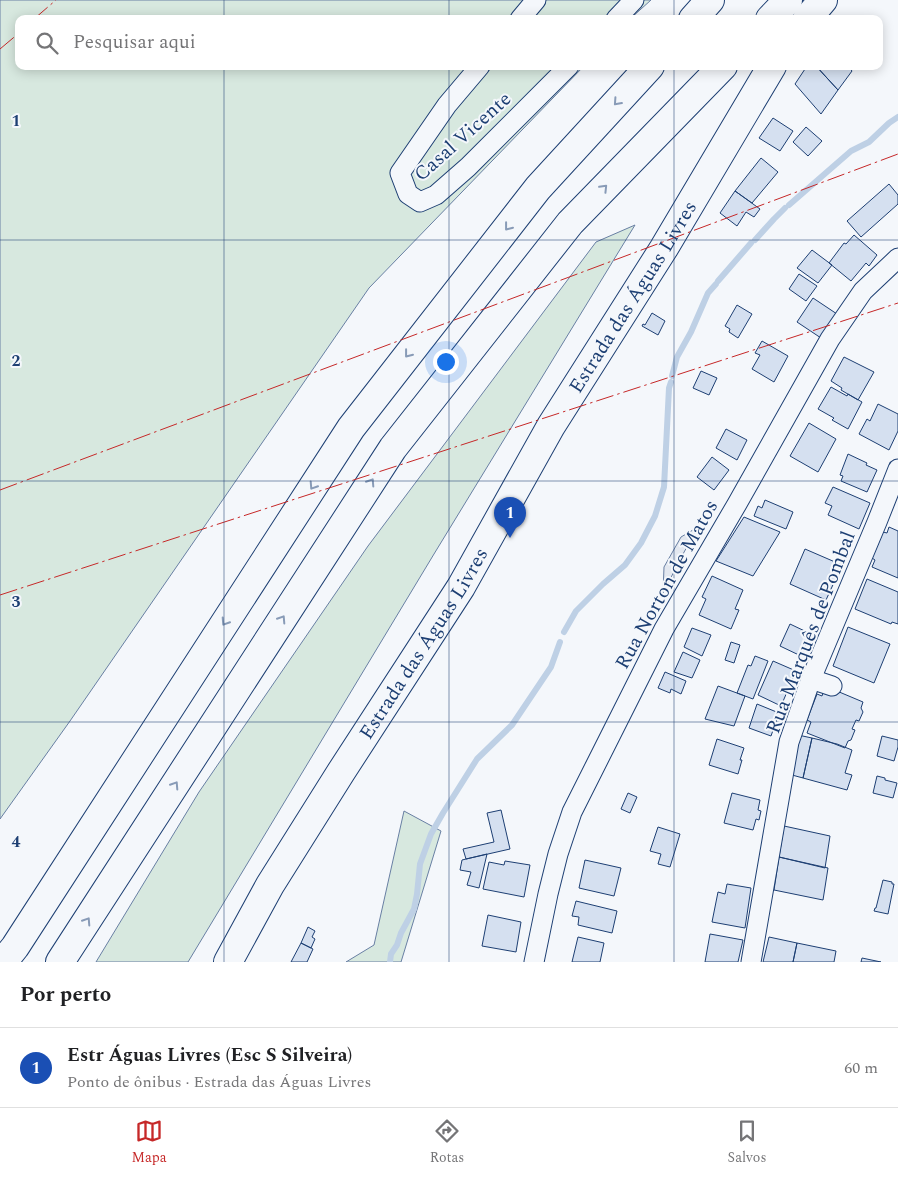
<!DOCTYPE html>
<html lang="pt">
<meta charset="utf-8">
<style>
:root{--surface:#fff;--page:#f6f6f6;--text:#202124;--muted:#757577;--line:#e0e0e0;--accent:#c62828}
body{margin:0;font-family:Spectral,serif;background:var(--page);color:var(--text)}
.you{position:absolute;left:445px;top:361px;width:18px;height:18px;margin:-12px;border:4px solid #fff;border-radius:50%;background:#1a73e8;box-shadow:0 0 0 8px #1a73e833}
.badge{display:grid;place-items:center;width:32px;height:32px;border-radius:50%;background:var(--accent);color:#fff;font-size:16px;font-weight:700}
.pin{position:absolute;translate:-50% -41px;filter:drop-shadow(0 1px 2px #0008)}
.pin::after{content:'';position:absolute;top:26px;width:18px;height:15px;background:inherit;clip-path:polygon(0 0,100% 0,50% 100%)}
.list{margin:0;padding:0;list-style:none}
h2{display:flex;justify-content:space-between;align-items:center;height:65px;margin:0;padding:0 20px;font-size:21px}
h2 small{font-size:16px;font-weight:400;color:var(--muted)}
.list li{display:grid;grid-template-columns:32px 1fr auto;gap:15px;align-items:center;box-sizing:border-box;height:80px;padding:0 20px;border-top:1px solid var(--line)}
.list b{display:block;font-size:19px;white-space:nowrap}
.list p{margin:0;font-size:16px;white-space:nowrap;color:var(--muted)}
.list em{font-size:16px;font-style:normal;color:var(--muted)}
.icon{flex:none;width:28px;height:28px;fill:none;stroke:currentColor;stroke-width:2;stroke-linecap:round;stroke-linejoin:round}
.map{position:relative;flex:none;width:898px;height:962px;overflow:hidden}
.search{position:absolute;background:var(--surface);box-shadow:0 2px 12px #0003;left:15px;right:15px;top:15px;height:55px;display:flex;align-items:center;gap:12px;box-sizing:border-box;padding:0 18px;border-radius:10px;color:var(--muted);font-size:19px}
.sheet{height:145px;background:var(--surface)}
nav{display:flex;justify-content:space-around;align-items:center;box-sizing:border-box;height:70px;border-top:1px solid var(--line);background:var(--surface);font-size:14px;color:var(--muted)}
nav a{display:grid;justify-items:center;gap:2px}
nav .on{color:var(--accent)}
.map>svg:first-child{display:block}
.green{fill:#d7e8df;stroke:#687fa3}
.parking{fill:#e3e8f0;stroke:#687fa3}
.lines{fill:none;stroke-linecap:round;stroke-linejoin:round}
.stream{stroke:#bed0e5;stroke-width:6}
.building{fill:#d5e0f0;stroke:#1d3f73}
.street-casing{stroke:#1d3f73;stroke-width:21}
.secondary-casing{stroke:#1d3f73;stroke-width:30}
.highway-casing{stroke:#1d3f73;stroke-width:30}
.street{stroke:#f4f7fb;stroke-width:19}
.secondary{stroke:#f4f7fb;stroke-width:28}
.highway{stroke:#f4f7fb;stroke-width:28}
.power{stroke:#c62828;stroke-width:1;stroke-dasharray:18 4 2.5 4;stroke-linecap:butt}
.oneway{stroke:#889bb7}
.grid{fill:none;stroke:#1d3f73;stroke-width:1;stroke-opacity:0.55}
.labels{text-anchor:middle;stroke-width:4;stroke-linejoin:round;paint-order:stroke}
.street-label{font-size:20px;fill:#1d3f73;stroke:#f4f7fb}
.grid-label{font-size:16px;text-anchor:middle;font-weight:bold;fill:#1d3f73;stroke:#f4f7fb;stroke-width:4;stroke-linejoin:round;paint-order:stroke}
</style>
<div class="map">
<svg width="898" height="962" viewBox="0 0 898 962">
<rect width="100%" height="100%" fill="#f4f7fb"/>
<path class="green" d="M0,0H651L630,19H19V66H584L369,288L70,721L0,819Z
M635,225L434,554L188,962H96L199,792L368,546L596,242Z
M404,811L441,831L401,962H346L374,945Z"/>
<path class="parking" d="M698,527L683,554L663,593L664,567L681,537Z"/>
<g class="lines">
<path class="stream" d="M789,205L851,151L869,142L889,123L898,117
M755,240L774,219L785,208
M718,281L751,243
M672,376L677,357L691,332L708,293L716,284
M564,632L576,611L603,584L625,565L641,543L655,516L664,487L669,388L671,382
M390,962L391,954L397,945L401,933L414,909L417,894L420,864L431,834L443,813L477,759L512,725L551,667L560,642"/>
</g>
<path class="building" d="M807,66H816L838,90L821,114L795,84Z
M816,66H848L852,71L838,90Z
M773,118L793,131L780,151L759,138Z
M806,127L822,141L808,156L793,142Z
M761,158L778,172L752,203L735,191Z
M889,184L898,195V204L861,237L847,221Z
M735,191L760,209L754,217L746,212L737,226L720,213Z
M854,235L877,255L869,266L866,263L851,281L829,263L844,243L846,244Z
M812,250L832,265L818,283L797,268Z
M799,274L817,286L806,301L789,289Z
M813,298L837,314L821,338L797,322Z
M737,305L752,314L738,338L729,332L730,329L725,326Z
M652,313L665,321L658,335L642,326L643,324L645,325Z
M762,341L788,356L774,382L752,369L760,355L755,353Z
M844,357L874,372L858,400L841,390L842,388L831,381Z
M701,371L717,378L709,395L693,388Z
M831,387L847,396L848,394L862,402L848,429L832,420L834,418L818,409Z
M878,404L898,414V431L889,450L859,434L867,419L870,421Z
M809,423L836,439L818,472L790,456Z
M726,429L747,440L737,460L716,448Z
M848,454L867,463L866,465L877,470L867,492L841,481L843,476L840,475Z
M712,457L729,470L714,490L697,477Z
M833,487L870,503L859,529L828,515L832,506L825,503Z
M765,500L793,512L786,529L754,516L758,506L762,508Z
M744,517L780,532L753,576L716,561Z
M889,527L898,531V578L872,567L875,560L872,558L883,532L887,533Z
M805,549L842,565L826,600L790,584Z
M712,576L743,590L735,609L739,610L731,629L699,615L706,599L702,597Z
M867,579L898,592V624L892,622L891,624L855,609Z
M790,624L811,634L801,656L780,646Z
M848,627L890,644L874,683L833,666Z
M692,628L711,635L702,656L684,647Z
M731,642L740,645L734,663L725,660Z
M683,652L700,660L692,678L674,672Z
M755,656L768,661L753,699L737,693L748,665L751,666Z
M773,661L796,671L781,706L758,695Z
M665,672L686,681L681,694L671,689L670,693L658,688Z
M718,686L745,696L734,726L705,719Z
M825,686L863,702L861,708L863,712L859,721L856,720L852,729L855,730L851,740L848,741L845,748L807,733L811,722L807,720L817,694L822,696Z
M757,704L779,713L771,736L749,728Z
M798,735L812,738L803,778L792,775Z
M882,736L898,740V747L894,761L877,756Z
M812,738L837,744L852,750L845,773L852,775L847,790L803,778Z
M717,739L744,748L740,760H742L738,774L709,765Z
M877,776L885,778V780L897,783L893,798L873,793Z
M628,793L637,797L630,813L621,809Z
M732,793L760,800L758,810L761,811L759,820L756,819L753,830L724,823Z
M501,810L510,849L466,859L463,849L494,842L487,813Z
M784,826L830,836L825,868L779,857Z
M658,827L680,834L670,867L658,864L661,854L650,851Z
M487,854L479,888L467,885L471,872L460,870L462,860Z
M779,857L828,868L823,900L774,890Z
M585,860L621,868L614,896L579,888Z
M505,861L530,865L524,897L483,889L489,862L504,865Z
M883,880L892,882V884H894L888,914L874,911L875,908H876Z
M727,884L751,888L745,928L712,922L718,892L725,894Z
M576,901L617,911L612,933L578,925L579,917L572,916Z
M488,915L521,922L516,952L482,946Z
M308,927L315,931L312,937L315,939L311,948L301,943Z
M710,934L743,940L738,962H705Z
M578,937L604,943L600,962H572Z
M769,937L797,943L793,962H763Z
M301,943L313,949L307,962H291Z
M797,943L836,951L834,962H793Z
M862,958L881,962H861Z"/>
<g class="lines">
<g class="street-casing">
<path id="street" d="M520,19L536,0
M616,19L634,0
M480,66L447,105L400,173L408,194L420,202L436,195L468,167L569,66
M811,679L832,686
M534,962L548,894L558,854L572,812L664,629L737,504L830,339L863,291L898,258
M751,962L789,742L811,679L877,522L898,469"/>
</g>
<g class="secondary-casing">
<g id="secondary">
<path d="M807,19L823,0"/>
<path id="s1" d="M228,962L270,885L341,772L461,587L551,426L664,248L772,66"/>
</g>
</g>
<g class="highway-casing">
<path id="highway" d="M693,19L710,0
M770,19L788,0
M3,962L15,947L351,428L538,188L650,66
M60,962L393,448L570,223L723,66"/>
</g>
<use href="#street" class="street"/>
<use href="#secondary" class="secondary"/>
<use href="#highway" class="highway"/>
<path class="power" d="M34,19L56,0
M0,49L19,33
M0,490L898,154
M0,595L898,303"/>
</g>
<defs><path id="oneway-chevron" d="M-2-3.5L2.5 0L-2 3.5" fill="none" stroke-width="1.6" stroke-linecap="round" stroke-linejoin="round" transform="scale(1.25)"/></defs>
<g class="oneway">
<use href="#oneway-chevron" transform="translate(617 102) rotate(132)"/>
<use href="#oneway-chevron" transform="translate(604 188) rotate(-46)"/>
<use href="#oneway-chevron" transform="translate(508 227) rotate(128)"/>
<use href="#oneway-chevron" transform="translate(408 354) rotate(128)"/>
<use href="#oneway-chevron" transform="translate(371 482) rotate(-57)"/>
<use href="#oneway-chevron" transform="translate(313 486) rotate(123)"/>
<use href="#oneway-chevron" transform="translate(282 619) rotate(-57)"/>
<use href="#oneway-chevron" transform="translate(225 622) rotate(123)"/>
<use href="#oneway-chevron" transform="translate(175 785) rotate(-57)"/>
<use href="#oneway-chevron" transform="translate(87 921) rotate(-57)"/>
</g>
<path class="grid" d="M224,0V19M449,0V19M674,0V19M224,66V962M449,66V962M674,66V962M0,240H898M0,481H898M0,722H898"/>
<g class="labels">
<g class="street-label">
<text transform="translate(462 136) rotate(-42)" y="7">Casal Vicente</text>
<text dy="7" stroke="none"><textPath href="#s1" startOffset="779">Estrada das Águas Livres</textPath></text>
<text transform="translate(666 584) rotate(-61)" y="7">Rua Norton de Matos</text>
<text transform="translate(810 632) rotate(-69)" y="7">Rua Marquês de Pombal</text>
<text dy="7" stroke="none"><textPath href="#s1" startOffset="374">Estrada das Águas Livres</textPath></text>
</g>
</g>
<g class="grid-label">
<text x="16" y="126">1</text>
<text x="16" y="366">2</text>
<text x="16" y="607">3</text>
<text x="16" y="847">4</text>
</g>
</svg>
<div class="you"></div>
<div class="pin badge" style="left:510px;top:538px;background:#1a4fb4">1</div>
<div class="search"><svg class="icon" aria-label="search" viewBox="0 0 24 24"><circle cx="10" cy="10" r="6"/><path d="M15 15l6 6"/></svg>Pesquisar aqui</div>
</div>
<section class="sheet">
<h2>Por perto<small></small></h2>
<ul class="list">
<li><span class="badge" style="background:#1a4fb4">1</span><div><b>Estr Águas Livres (Esc S Silveira)</b><p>Ponto de ônibus · Estrada das Águas Livres</p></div><em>60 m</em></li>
</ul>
</section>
<nav>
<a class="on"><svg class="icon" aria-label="map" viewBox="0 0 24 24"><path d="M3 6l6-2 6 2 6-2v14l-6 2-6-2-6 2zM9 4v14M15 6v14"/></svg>Mapa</a>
<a><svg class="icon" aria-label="directions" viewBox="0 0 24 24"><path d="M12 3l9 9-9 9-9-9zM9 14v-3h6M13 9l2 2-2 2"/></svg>Rotas</a>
<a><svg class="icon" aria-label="saved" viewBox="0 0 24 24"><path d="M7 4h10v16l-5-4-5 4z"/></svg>Salvos</a>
</nav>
